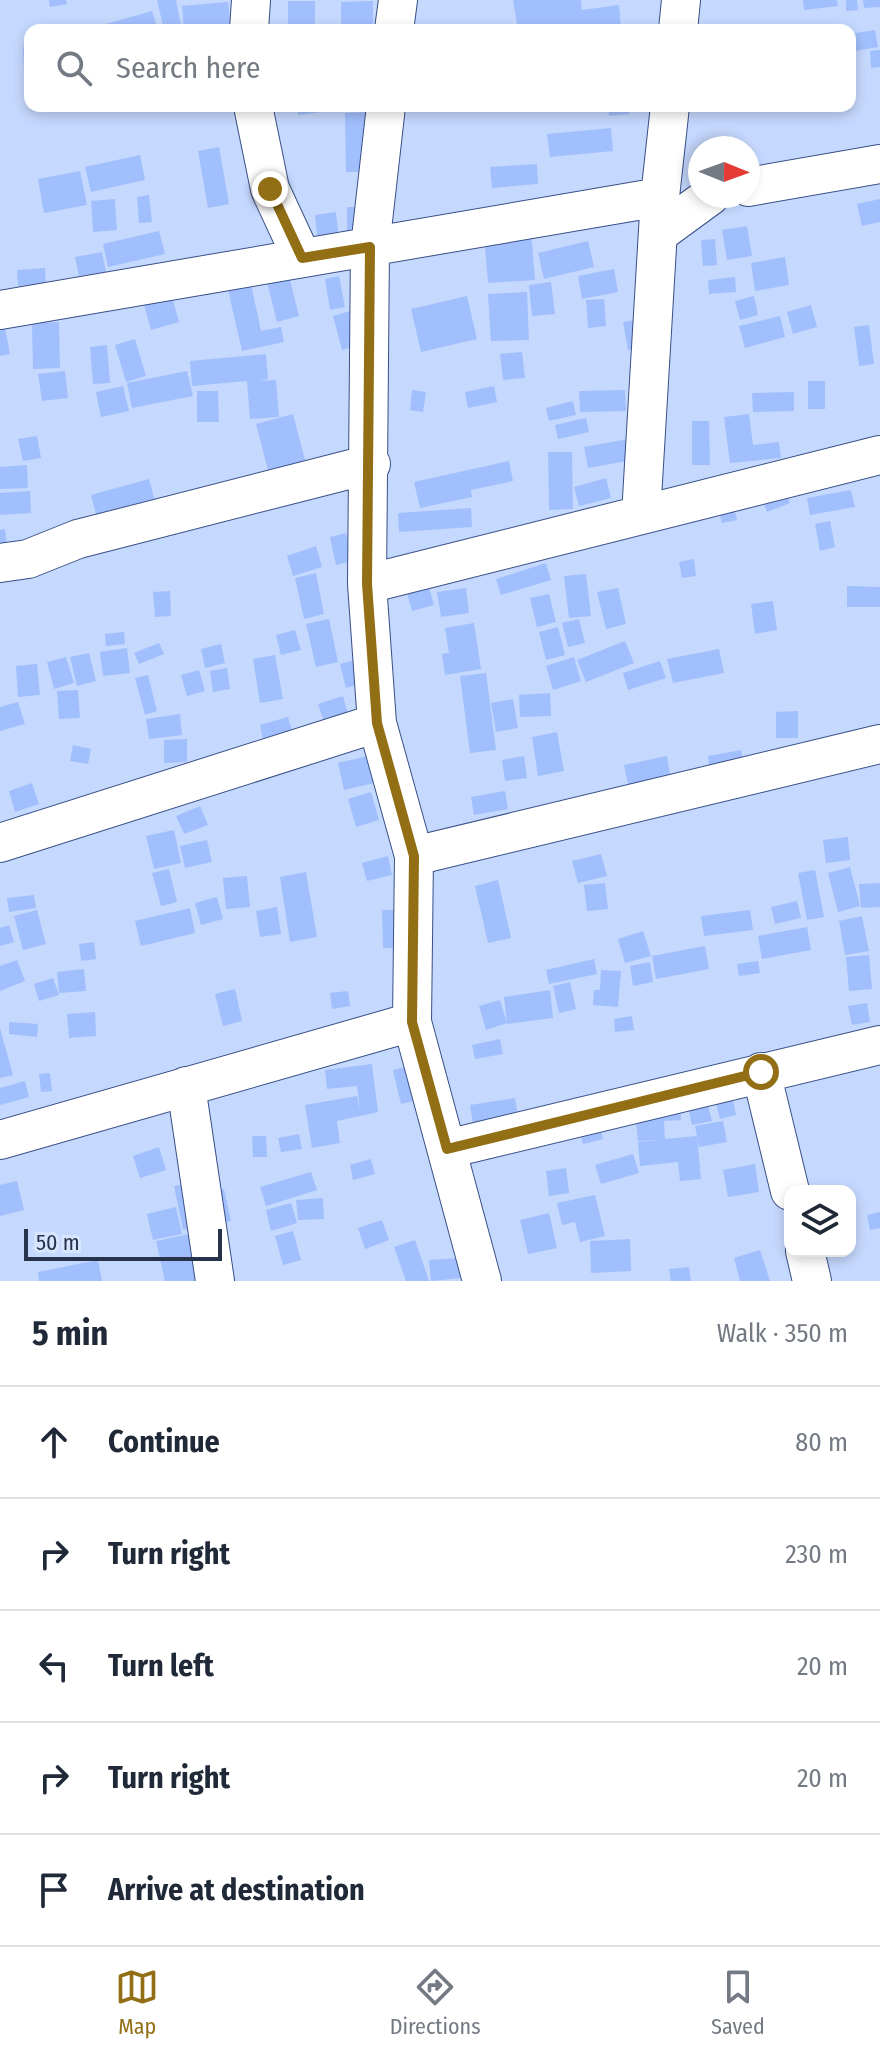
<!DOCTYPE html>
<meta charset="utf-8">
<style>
:root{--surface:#fff;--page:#f2f2f3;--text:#1f2937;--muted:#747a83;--line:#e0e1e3;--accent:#926e15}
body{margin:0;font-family:"Fira Sans Condensed",sans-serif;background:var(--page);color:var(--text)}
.controls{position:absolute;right:24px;bottom:24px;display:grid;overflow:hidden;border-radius:16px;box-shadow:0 4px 12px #0003}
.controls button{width:72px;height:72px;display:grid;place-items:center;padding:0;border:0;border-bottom:2px solid var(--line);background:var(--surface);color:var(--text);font:40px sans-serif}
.compass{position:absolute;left:688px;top:136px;width:72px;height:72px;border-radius:50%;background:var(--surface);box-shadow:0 4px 12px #0003;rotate:91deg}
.scale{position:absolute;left:24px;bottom:20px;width:198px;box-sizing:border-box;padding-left:8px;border:4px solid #27334b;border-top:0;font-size:22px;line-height:28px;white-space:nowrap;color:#27334b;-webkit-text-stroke:6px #d8e5fe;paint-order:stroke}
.stop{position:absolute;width:24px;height:24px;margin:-18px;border:6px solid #926e15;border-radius:50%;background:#fff}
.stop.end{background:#926e15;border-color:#fff;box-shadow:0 2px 8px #0008}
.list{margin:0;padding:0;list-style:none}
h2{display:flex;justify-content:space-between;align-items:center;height:104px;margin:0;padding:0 32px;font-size:34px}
h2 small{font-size:26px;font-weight:400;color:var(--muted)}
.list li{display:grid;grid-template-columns:52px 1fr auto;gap:24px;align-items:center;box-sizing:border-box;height:112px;padding:0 32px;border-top:2px solid var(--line)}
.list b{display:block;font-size:30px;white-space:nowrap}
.list em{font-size:26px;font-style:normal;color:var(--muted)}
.icon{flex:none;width:44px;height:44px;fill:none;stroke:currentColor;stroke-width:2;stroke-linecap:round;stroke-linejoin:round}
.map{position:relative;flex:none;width:880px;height:1281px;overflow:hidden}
.search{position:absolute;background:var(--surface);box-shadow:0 4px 12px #0003;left:24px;right:24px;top:24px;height:88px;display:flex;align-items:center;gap:20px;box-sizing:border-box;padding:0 28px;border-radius:16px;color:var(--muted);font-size:30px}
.sheet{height:664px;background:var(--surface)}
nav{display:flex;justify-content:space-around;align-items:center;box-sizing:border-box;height:112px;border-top:2px solid var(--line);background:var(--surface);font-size:22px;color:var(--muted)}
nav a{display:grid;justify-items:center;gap:4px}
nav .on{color:var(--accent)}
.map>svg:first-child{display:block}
.building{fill:#a2bffd}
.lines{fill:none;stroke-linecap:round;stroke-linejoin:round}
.minor-casing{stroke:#385086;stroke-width:40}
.minor{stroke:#fff;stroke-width:38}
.route{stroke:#926e15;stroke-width:10}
</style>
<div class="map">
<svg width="880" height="1281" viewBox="0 0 880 1281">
<rect width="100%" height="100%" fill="#c5d8fd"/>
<path class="building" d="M49,0H66L67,4L50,7Z
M157,0H176L182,30H164Z
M513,0H581L582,10L619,5L621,27L652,24L653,30H518Z
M803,0H837L838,6L804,10Z
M846,0H857L858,10L846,11Z
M863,0H880V7L864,8Z
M288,1H315V30H288Z
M373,1V27L341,30V2Z
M228,2L231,28L184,30L182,6Z
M152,11L158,30H108L106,24Z
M875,30L878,47L850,52V34Z
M23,47H30V71L24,72Z
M880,50V67L871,68L870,51Z
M297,106H350V108L298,115Z
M608,106H629V114L609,116Z
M371,112V172H346L345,113Z
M611,128L613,151L550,157L547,134Z
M219,147L229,204L208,208L198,151Z
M140,155L145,180L91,192L85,167Z
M537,164L538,184L492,188L490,167Z
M80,171L87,205L44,213L38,179Z
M149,195L152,222L139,223L137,197Z
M115,199L117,230L93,232L91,201Z
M880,199V222L862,226L857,204Z
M347,207H367L347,247Z
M336,212L340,250L319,252L315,215Z
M747,226L752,256L727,260L722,230Z
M531,230L535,280L488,283L484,234Z
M159,231L165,254L108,267L103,244Z
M715,239L717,265L703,266L701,240Z
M588,241L594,267L544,279L538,253Z
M102,252L106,272L79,276L75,257Z
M785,257L789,285L755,291L751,263Z
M286,264L299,316L277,322L264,270Z
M45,268L46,284L18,286L17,270Z
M614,269L618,292L582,299L578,276Z
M249,275L261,331L281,327L284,342L242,351L226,281Z
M339,276L345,307L330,310L325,279Z
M735,277L736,292L709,294L708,280Z
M551,282L555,314L532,316L529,285Z
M527,292L529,340L491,341L488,294Z
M171,293L179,322L151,330L143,301Z
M467,296L477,339L421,352L411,309Z
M754,296L758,315L740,320L735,301Z
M604,299L606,326L588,328L586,300Z
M811,305L817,327L793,334L787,312Z
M354,310L364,344L342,350L333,316Z
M780,316L785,337L745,348L739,326Z
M648,318L652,347L628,350L623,322Z
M59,322L60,368L33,369L32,323Z
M869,325L874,364L859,366L854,327Z
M5,328L10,354L0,356V329Z
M135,339L146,376L126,382L115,345Z
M107,345L110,383L93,384L90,347Z
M522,352L525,378L503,380L500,354Z
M266,354L268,379L260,381L276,380L279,417L250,419L247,381L192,386L190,361Z
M65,371L68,398L42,401L38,374Z
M187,371L193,396L132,408L127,383Z
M808,381H825V409H808Z
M123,386L129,411L101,417L96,392Z
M494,386L497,402L468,408L465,392Z
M412,390L426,392L423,412L410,410Z
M625,390L626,411L580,412L579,391Z
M197,391H218L219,422H197Z
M794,392V411L753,412L752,393Z
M573,401L576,415L549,421L546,408Z
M293,414L306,464L269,474L256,424Z
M749,414L753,445L779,442L781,458L730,463L724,417Z
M586,418L589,432L558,439L555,425Z
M692,421H709L710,465H692Z
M37,436L41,458L23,461L18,439Z
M640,437L643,458L588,468L584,447Z
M548,452H572L573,509L549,510Z
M509,461L513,481L471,490L472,497L420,508L414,482Z
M27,465L28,488L0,489V467Z
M606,478L611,498L579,506L574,487Z
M149,479L155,501L97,518L91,495Z
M851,490L855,507L810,515L807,498Z
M30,491L31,513L0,515V493Z
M786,493L790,503L767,512L763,502Z
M733,505L737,520L722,523L718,508Z
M471,508L472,527L399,532L398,513Z
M830,521L835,547L820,551L815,524Z
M5,529L7,543L0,544V530Z
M346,533L352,561L336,565L330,537Z
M316,546L322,567L293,576L287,556Z
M694,559L696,576L682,578L679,562Z
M546,563L551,580L501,595L496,579Z
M316,573L324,614L304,619L295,578Z
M586,574L591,616L569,618L564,576Z
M428,584L434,605L412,611L406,590Z
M847,586L880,587V607H847Z
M466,588L469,613L441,617L437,592Z
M618,588L626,624L606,629L597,592Z
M170,591L171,616L155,617L153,592Z
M549,594L556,622L537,627L530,598Z
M773,601L777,630L755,634L751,604Z
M329,619L338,662L316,667L306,624Z
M579,619L585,643L568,647L562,623Z
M474,623L481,669L445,675L442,654L449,653L445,628Z
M558,627L565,655L546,660L539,632Z
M295,630L301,650L281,655L276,635Z
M124,632L125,644L106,646L105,634Z
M625,641L634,663L586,682L577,660Z
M159,643L164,654L139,664L134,653Z
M221,644L225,663L205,668L201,649Z
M127,648L130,673L103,676L100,652Z
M719,649L724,673L673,683L667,659Z
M89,653L96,681L77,686L70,657Z
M275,655L283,699L260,703L253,659Z
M66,657L74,683L54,689L47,662Z
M367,657L373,680L346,688L340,664Z
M574,657L581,681L553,690L546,666Z
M660,661L666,678L628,690L623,673Z
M37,664L40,695L18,697L16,666Z
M227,668L230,689L213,692L210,671Z
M199,670L205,691L187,696L181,675Z
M486,673L496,750L470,753L460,676Z
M148,675L157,711L145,715L135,678Z
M78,690L80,718L59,719L57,691Z
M550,693L551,716L520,717L519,695Z
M343,696L348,714L324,722L318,704Z
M513,699L518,728L496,732L491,703Z
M18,702L25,724L0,731V707Z
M798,711V738H776V712Z
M180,714L182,735L149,739L146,719Z
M288,717L292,730L263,739L260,725Z
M557,732L564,771L538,776L532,737Z
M187,739V762L164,763V740Z
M73,745L91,749L88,764L70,761Z
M741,750L744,766L710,772L708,756Z
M381,753L387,780L344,790L338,763Z
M524,756L527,778L505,781L502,760Z
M667,756L671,781L629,789L624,765Z
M32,783L39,804L15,812L9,791Z
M505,791L508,809L474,815L471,797Z
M371,792L379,820L356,827L348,799Z
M200,806L208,825L184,834L176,816Z
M174,830L181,863L154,869L146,836Z
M848,837L850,860L826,863L823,840Z
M207,840L212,862L185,868L180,846Z
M601,854L607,876L578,883L572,861Z
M388,856L392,875L367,881L362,863Z
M850,867L860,906L838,912L828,873Z
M169,869L177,902L161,906L152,873Z
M815,870L824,917L807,920L798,873Z
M306,872L317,937L290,942L280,877Z
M247,876L250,907L226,909L223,878Z
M498,880L511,938L488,943L475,886Z
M605,883L608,909L587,911L584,885Z
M880,883V907L861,908L859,884Z
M34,895L36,908L9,912L7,898Z
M217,897L223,919L201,925L195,903Z
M797,901L801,918L775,924L771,907Z
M277,907L281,934L260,937L256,911Z
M190,908L195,933L141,946L135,921Z
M37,910L46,944L23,950L14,916Z
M382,910H400L401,948H383Z
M750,910L753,930L704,936L701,916Z
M862,916L869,951L845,955L839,921Z
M9,925L14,942L0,946V928Z
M807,927L811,950L762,959L758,936Z
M643,931L651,956L625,963L618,939Z
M94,942L96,959L81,961L79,944Z
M705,946L709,969L656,979L652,956Z
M869,955L872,989L849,991L846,957Z
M594,959L597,974L549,984L546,970Z
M17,960L25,981L0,991V966Z
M758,961L760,973L739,976L737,964Z
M650,962L653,982L633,986L630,966Z
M84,969L86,991L59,993L57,972Z
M601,970L621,971L618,1007L593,1005L594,990H600Z
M53,978L59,995L39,1001L34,984Z
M570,982L576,1009L559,1013L553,986Z
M235,989L242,1021L223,1026L215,994Z
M550,990L553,1018L507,1024L504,997Z
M348,991L350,1006L332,1009L330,993Z
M500,1000L507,1023L486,1030L479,1006Z
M867,1003L870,1022L852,1025L848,1006Z
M95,1012L96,1036L69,1038L67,1014Z
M632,1016L634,1030L615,1032L614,1019Z
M9,1022L38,1024L37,1037L9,1034Z
M0,1028L13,1075L0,1078Z
M500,1039L503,1054L475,1059L472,1045Z
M372,1064L378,1112L337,1121L340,1143L312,1148L305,1105L357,1096L360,1110L357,1086L327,1089L325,1070Z
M410,1066L418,1100L401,1104L393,1070Z
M50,1073L52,1091L41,1092L39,1074Z
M25,1081L29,1097L0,1105V1088Z
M731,1091L736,1115L720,1119L714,1095Z
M515,1098L518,1116L473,1123L470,1105Z
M706,1098L712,1121L692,1125L687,1102Z
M680,1107L681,1120L664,1121L665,1139L697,1136L701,1179L680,1181L678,1162L640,1166L638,1142L657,1140L638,1141L635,1111Z
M723,1121L727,1142L699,1147L695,1126Z
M599,1125L603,1139L583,1144L580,1130Z
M299,1134L302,1149L281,1152L278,1138Z
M252,1136H266L267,1157H253Z
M159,1147L166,1170L140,1178L133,1156Z
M633,1154L639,1173L601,1184L595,1165Z
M371,1159L375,1174L353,1180L350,1165Z
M755,1164L759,1192L728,1197L723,1170Z
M566,1168L569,1193L549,1196L546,1171Z
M311,1172L317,1190L266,1206L260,1187Z
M17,1181L24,1210L0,1216V1185Z
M198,1181L201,1193L224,1189L231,1221L183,1230L174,1186Z
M595,1195L605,1236L580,1242L575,1222L562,1225L557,1203Z
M323,1198L324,1219L298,1220L296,1200Z
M291,1203L297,1223L271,1231L266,1210Z
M176,1207L182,1234L153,1240L147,1214Z
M880,1212V1228L870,1230L867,1215Z
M549,1213L557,1248L528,1254L520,1220Z
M382,1220L389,1240L365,1249L358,1228Z
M212,1229L223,1281H165L156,1241Z
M293,1231L301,1260L283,1265L275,1236Z
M630,1239L631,1271L591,1273L590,1241Z
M415,1240L429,1281H406L394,1247Z
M760,1250L770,1281H740L734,1258Z
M460,1258L462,1278L431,1281L429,1260Z
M98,1260L102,1281H39L38,1272Z
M689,1267L691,1281H671L669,1269Z"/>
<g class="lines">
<g class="minor-casing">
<path id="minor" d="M249,30L251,0
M394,30L398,0
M678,30L681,0
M253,106L270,189L302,258
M386,106L370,247L367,584L377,723L414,856L412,1022L482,1281
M748,187L880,164
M658,234L710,196
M0,310L660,197
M641,515L660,197L670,106
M0,563L28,559L78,539L371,464
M367,584L880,455
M0,843L377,723
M414,856L880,744
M761,1072L790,1191
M186,1086L215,1281
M0,1140L412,1022
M447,1149L880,1045
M805,1251L812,1281"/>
</g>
<use href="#minor" class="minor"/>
</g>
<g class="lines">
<path class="route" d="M270,189L302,258L370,247L367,584L377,723L414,856L412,1022L447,1149L761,1072"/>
</g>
</svg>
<div class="controls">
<button><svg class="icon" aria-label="layers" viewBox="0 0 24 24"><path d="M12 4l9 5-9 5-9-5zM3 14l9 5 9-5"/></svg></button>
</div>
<svg class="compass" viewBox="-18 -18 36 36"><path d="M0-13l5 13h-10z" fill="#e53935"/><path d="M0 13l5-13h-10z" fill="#747a83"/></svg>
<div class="scale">50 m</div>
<div class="stop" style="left:761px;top:1072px"></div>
<div class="stop end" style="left:270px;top:189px"></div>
<div class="search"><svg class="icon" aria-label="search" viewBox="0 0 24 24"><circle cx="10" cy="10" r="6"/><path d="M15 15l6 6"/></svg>Search here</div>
</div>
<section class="sheet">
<h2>5 min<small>Walk · 350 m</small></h2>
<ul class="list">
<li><svg class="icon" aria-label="ahead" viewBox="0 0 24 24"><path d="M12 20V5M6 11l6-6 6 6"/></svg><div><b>Continue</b></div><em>80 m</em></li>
<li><svg class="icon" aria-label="right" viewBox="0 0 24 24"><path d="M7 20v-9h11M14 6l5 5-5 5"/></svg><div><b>Turn right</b></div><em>230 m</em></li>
<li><svg class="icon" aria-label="left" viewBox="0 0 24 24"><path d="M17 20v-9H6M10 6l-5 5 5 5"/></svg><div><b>Turn left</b></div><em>20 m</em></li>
<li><svg class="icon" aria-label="right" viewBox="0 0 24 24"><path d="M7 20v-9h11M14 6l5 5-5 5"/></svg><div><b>Turn right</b></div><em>20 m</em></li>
<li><svg class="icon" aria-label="arrive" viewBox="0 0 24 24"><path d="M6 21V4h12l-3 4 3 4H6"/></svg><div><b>Arrive at destination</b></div></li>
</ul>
</section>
<nav>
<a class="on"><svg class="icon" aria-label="map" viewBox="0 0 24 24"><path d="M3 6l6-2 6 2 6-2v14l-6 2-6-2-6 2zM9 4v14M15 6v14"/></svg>Map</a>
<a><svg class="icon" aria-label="directions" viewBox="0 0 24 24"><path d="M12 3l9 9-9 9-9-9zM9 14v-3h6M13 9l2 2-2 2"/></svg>Directions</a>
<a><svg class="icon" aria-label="saved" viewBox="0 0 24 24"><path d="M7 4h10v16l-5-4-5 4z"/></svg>Saved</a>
</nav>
